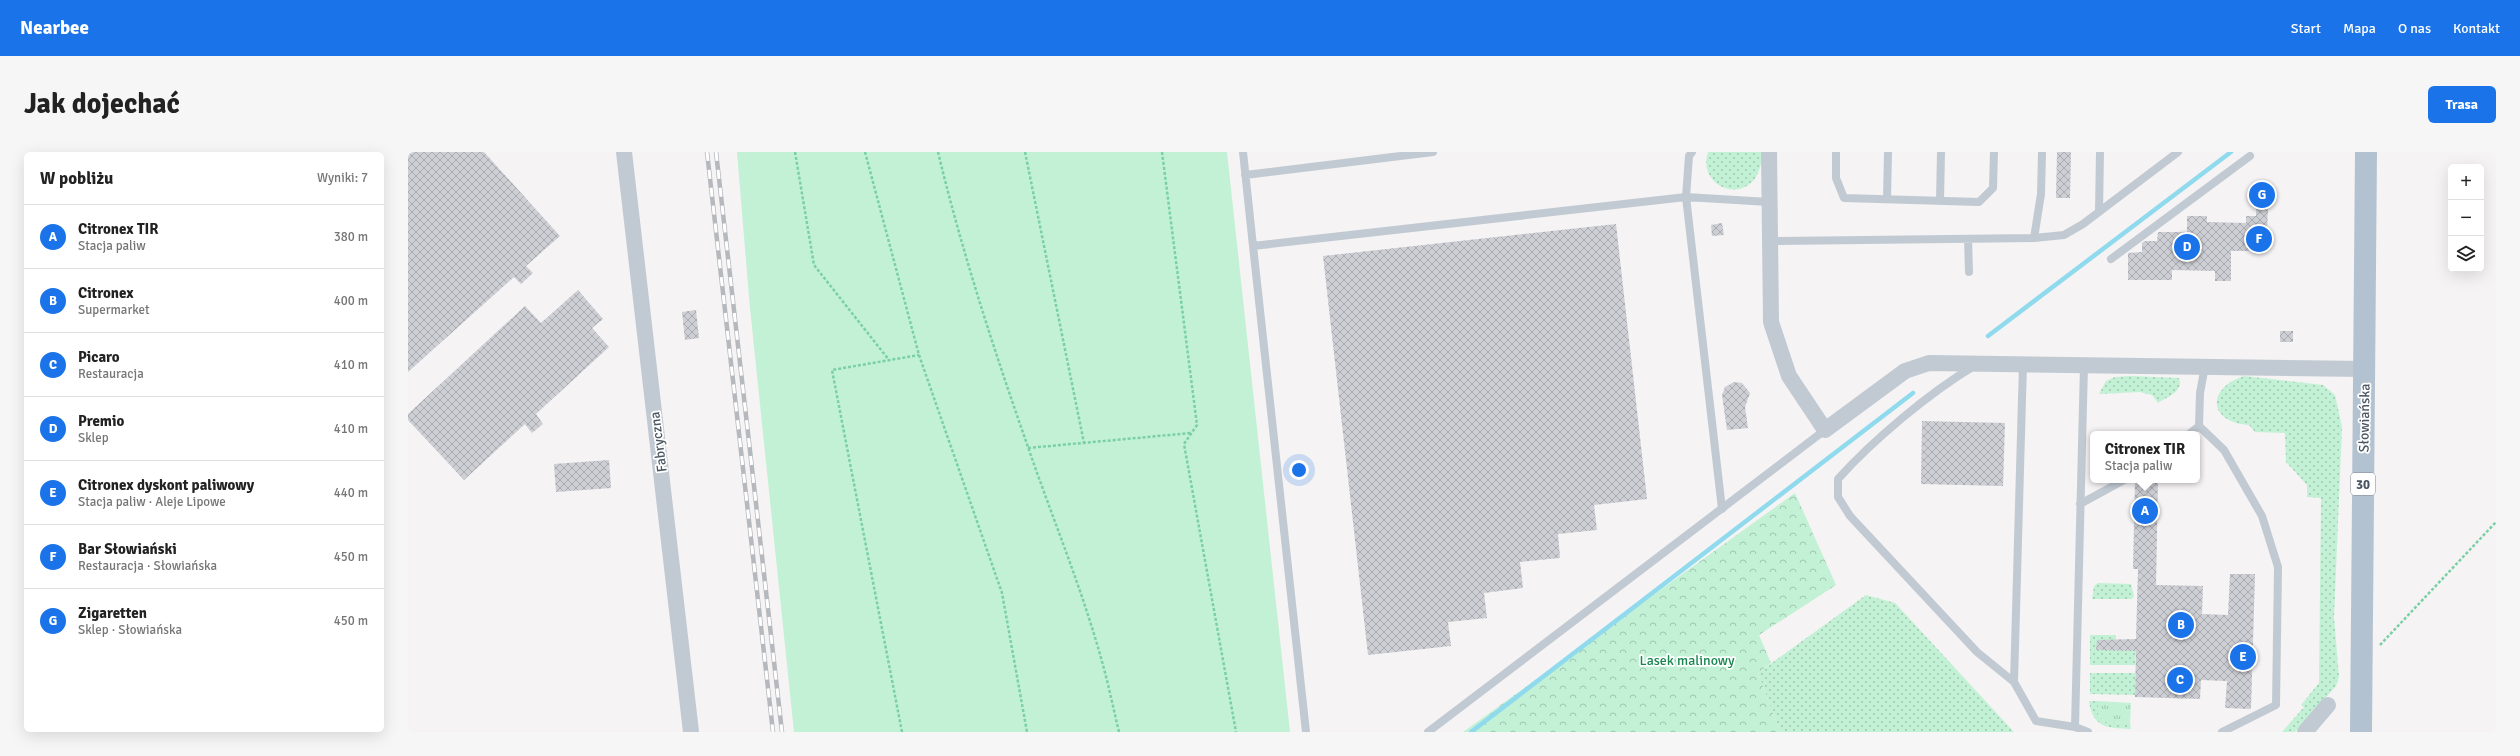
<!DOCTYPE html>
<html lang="pl">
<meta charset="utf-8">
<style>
:root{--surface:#fff;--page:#f6f6f6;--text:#222;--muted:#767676;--line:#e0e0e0;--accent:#1a73e8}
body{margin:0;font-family:Signika,sans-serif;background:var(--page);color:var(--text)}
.controls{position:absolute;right:12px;top:12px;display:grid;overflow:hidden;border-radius:6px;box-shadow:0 4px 16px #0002}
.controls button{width:36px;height:36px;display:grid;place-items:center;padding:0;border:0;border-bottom:1px solid var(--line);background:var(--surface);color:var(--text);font:20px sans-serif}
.you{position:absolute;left:891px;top:318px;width:14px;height:14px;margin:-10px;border:3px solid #fff;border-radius:50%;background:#1a73e8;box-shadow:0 0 0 6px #1a73e833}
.badge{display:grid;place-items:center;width:26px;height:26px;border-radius:50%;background:var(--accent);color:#fff;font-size:13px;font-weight:700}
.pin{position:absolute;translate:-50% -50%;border:2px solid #fff;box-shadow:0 1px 4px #0006}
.popup{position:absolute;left:1682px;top:279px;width:110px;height:52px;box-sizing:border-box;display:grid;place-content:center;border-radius:6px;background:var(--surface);filter:drop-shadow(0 1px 3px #0005);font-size:13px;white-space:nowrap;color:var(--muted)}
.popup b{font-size:15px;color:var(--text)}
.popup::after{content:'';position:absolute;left:50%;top:100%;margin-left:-8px;border:8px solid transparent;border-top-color:var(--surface)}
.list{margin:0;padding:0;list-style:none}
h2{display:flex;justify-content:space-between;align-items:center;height:52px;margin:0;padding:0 16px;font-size:17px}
h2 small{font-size:13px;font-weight:400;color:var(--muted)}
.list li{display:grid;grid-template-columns:26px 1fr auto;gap:12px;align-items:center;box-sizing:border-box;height:64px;padding:0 16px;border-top:1px solid var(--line)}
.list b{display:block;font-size:15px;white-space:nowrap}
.list p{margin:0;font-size:13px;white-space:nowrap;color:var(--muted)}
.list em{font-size:13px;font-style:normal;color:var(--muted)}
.icon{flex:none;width:22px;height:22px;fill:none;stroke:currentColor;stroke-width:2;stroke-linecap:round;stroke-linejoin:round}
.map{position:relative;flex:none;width:2088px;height:580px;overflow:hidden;border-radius:6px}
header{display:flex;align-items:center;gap:24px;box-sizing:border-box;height:56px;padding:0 20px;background:var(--accent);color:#fff}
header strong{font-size:19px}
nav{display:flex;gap:22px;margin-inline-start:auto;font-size:14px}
.intro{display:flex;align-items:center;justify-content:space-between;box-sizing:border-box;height:96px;padding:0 24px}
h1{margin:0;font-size:28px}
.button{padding:10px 18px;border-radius:6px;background:var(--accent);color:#fff;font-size:14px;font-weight:700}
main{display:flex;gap:24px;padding:0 24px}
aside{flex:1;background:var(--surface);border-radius:6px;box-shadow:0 4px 16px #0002}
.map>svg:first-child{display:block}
.grass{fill:url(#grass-dots)}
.forest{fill:url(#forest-crowns)}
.park{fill:url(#park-tufts)}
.garden{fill:#c3f1d5}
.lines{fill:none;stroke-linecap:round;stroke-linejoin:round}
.stream{stroke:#90daee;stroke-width:4.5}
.building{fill:url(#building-cross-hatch)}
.path{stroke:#7ad0a6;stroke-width:2.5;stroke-dasharray:3 2;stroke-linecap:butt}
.lane{stroke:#c1cad2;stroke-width:8}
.street{stroke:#c1cad2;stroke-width:16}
.primary{stroke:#b3c2d1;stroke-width:22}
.rail-casing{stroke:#b5b8bd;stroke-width:4.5}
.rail{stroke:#fff;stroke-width:3;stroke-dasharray:9;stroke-linecap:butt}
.labels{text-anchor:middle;stroke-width:3.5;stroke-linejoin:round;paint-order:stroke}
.shield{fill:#fff;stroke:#808990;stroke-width:1}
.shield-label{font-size:13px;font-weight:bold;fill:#4a5661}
.street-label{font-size:14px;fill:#4a5661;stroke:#fff}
.park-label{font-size:14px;fill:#17864f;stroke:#fff}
</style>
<header>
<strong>Nearbee</strong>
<nav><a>Start</a><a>Mapa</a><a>O nas</a><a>Kontakt</a></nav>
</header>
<div class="intro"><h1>Jak dojechać</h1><a class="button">Trasa</a></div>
<main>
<aside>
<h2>W pobliżu<small>Wyniki: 7</small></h2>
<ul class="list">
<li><span class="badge">A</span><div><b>Citronex TIR</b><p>Stacja paliw</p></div><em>380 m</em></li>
<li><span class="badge">B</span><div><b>Citronex</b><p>Supermarket</p></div><em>400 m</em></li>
<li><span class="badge">C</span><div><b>Picaro</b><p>Restauracja</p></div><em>410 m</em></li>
<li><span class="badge">D</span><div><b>Premio</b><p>Sklep</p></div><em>410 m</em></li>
<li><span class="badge">E</span><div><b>Citronex dyskont paliwowy</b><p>Stacja paliw · Aleje Lipowe</p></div><em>440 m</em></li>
<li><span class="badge">F</span><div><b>Bar Słowiański</b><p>Restauracja · Słowiańska</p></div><em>450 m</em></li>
<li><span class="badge">G</span><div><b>Zigaretten</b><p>Sklep · Słowiańska</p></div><em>450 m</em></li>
</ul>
</aside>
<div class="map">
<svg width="2088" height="580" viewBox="0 0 2088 580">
<defs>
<pattern id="grass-dots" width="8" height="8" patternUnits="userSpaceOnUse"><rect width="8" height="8" fill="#c3f1d5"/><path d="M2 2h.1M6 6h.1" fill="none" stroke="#a0c6b0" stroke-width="1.8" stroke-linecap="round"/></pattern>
<pattern id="forest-crowns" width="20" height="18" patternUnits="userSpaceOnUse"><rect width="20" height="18" fill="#c3f1d5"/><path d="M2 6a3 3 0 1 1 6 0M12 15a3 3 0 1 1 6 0" fill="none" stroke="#a0c6b0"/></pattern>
<pattern id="park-tufts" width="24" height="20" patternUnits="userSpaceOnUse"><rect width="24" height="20" fill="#c3f1d5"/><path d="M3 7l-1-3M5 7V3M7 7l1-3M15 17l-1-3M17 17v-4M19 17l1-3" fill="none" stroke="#a0c6b0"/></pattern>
<pattern id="building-cross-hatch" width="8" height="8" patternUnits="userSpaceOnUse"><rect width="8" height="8" fill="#cdcfd5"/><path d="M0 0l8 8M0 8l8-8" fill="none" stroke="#a8abb0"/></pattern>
</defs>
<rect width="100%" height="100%" fill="#f5f3f3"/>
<path class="grass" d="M1300,0H1354C1354,58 1287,41 1300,0Z
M1722,224L1771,226C1776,240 1759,245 1750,251L1744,243L1732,240L1691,242L1698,229L1707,225Z
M1836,224L1915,233L1927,243L1934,275L1926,465L1931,525L1928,534L1887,580H1874L1896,555L1893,553L1911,531L1913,346L1899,345V333L1878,310L1877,281L1847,280L1841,273C1800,271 1798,236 1836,224Z
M1690,431L1723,432L1726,444L1724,447H1684L1686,434Z
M1458,443L1487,451L1606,580H1372L1350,521Z
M1682,483H1708V498H1728L1727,513H1682Z
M1682,521H1727V543L1682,542Z
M1681,549H1690V562L1697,570L1722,571L1723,577C1699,576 1685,576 1681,549Z"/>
<path class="forest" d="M1387,341L1428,433L1351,483L1363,511L1350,521L1372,580H1055Z"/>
<path class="park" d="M1690,549L1723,551L1722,571L1697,570L1690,562Z"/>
<path class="garden" d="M329,0H819L882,580H386L342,156Z"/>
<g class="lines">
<path class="stream" d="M1580,184L1823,0
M1063,580L1505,241"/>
</g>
<path class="building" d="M0,0H76L152,84L118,114L125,121L113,132L106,125L0,220Z
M1649,0H1663L1662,46H1648Z
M1848,36H1861L1858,99H1823V129H1807V119L1764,118V128H1720V101L1734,100V91L1737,89H1749L1750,80H1779V64H1799V70L1838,71V64H1848Z
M1314,71L1316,83L1304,84L1303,73Z
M1208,72L1239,347L1186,353L1189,378L1150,382L1152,406L1112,410L1115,436L1076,441L1079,466L1040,470L1043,494L960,503L915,104Z
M170,138L195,167L184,176L201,195L128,262L135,272L124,281L117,272L56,328L0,268V262L117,154L133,171Z
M288,158L291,186L277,188L274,160Z
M1872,179H1885V190H1872Z
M1326,230L1334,231L1342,241L1337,255L1340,276L1319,278L1314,243L1317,235Z
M1514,269L1597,271L1595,334L1513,332Z
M201,308L203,336L148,340L146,312Z
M1727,328H1750L1748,433L1795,434L1794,462L1820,463L1822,422H1847L1843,557L1817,556L1819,529L1793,528L1792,547L1727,545L1728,499L1688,498L1689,488L1728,487L1730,417H1725Z"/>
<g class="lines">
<path class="path" d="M387,0L406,113L481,208
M457,0L511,203L594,441L619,580
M530,0C554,100 586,198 620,295C644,365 673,434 693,506C700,530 705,555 711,580
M617,0L676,291
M754,0L789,273L776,292L828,580
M620,296L783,281
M1972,493L2088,370
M494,580L424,218L511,203"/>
<path class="lane" d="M835,0L845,94L1278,45L1361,50
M1284,0L1281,4L1278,45L1314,357
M1428,0V26L1436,46L1571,50L1585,36L1586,0
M837,23L1025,0
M1479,47L1480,0
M1532,49L1533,0
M1691,60L1692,0
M1626,86L1633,42L1634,0
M1560,87L1561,120
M1362,89L1626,86L1656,83L1675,72L1770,0
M845,94L898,580
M1703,107L1842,4
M1615,212L1606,530L1628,569L1667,575L1676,213
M1566,214C1521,241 1465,288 1430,327V345L1442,364L1569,500L1606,530
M1791,274L1816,298L1854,364L1870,415L1868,553L1814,580
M1781,282L1791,274L1792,241L1797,214
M1672,352L1716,328
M1667,575L1680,580
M1020,580L1417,278"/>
<path class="street" d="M216,0L283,580
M1361,0L1363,170L1381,224L1417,278L1497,219L1521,211L1957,217
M1897,580L1920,553"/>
<path class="primary" d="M1953,580L1958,0"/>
<g class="rail-casing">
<path id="rail" d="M299,0L365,580
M308,0L374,580"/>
</g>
<use href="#rail" class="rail"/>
</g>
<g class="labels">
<rect class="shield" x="1943" y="321" width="24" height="22" rx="3"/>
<g class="shield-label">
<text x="1955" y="337">30</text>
</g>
<g class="street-label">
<text transform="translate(1956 266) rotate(-89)" y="5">Słowiańska</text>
<text transform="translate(250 290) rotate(-97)" y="5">Fabryczna</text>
</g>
<g class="park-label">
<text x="1279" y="513">Lasek malinowy</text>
</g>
</g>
</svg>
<div class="controls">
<button>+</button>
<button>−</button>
<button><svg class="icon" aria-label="layers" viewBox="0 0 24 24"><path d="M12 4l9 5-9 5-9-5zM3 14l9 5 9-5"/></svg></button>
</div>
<div class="you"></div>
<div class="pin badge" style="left:1737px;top:359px">A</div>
<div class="popup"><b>Citronex TIR</b>Stacja paliw</div>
<div class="pin badge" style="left:1773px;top:473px">B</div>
<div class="pin badge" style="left:1772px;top:528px">C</div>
<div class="pin badge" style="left:1779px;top:95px">D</div>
<div class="pin badge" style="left:1835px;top:505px">E</div>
<div class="pin badge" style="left:1851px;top:87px">F</div>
<div class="pin badge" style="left:1854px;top:43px">G</div>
</div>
</main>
